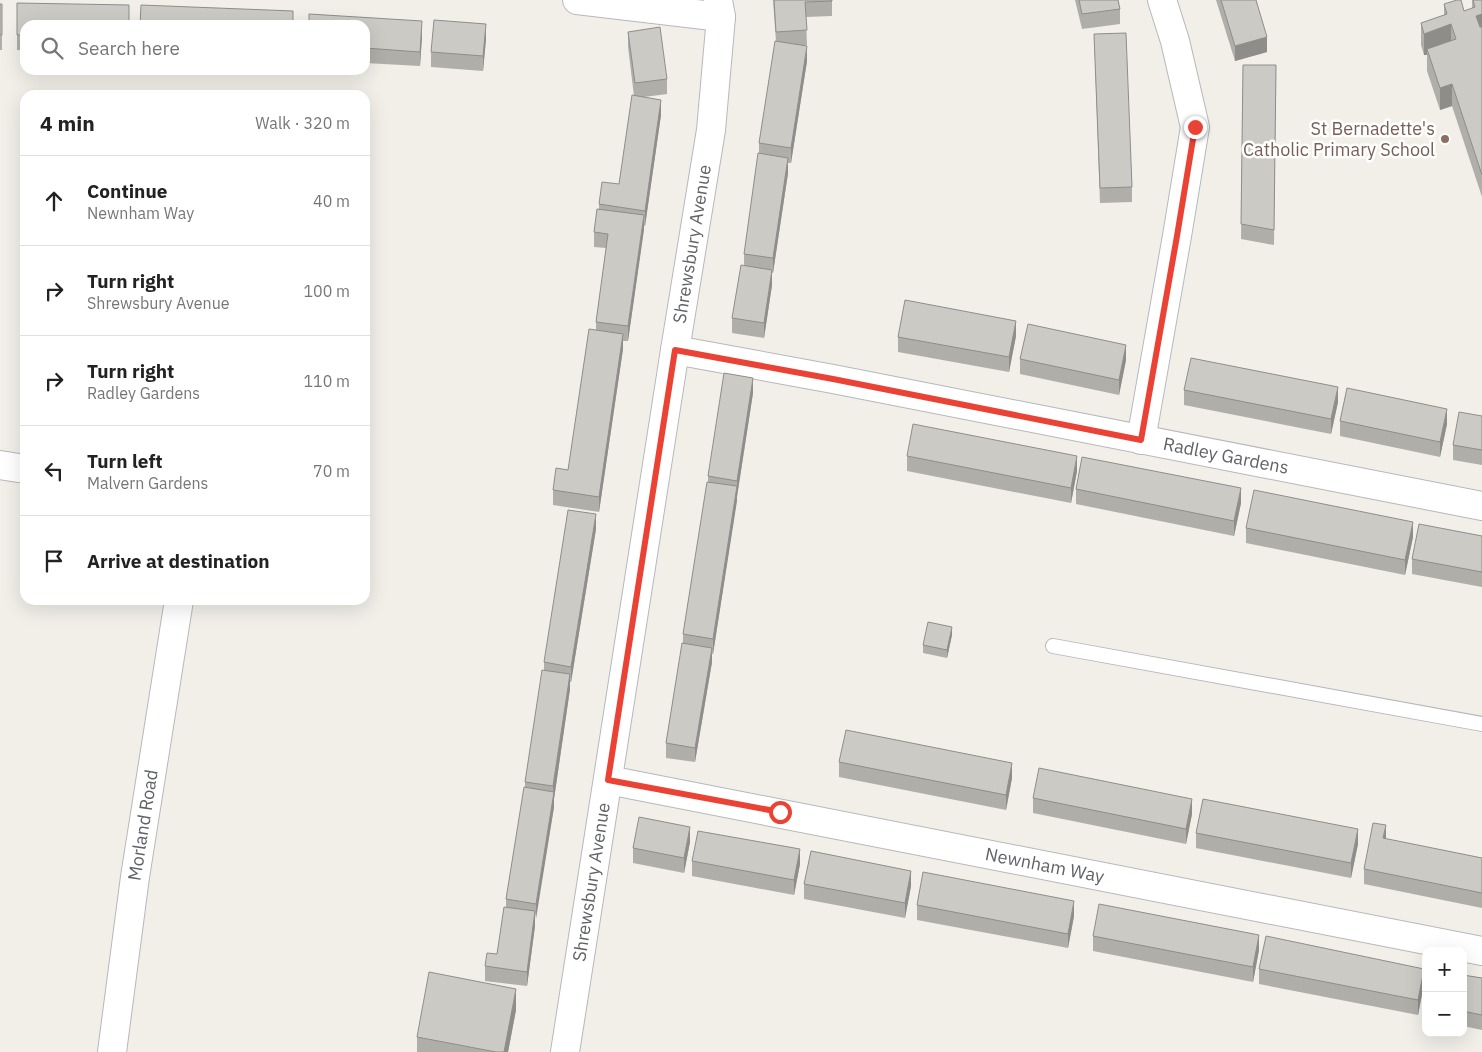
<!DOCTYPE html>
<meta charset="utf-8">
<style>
:root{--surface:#fff;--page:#f2f2f2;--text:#222;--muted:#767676;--line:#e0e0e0}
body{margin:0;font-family:"IBM Plex Sans",sans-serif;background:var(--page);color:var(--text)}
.controls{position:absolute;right:15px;bottom:15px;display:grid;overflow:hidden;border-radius:10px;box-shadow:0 5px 20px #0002}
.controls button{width:45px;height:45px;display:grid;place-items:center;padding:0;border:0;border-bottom:1px solid var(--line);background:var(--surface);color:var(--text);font:25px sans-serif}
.stop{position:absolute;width:15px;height:15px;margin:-11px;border:4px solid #ea4335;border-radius:50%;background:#fff}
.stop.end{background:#ea4335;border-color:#fff;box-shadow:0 1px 5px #0008}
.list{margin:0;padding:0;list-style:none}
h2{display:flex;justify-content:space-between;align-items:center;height:65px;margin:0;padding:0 20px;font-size:21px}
h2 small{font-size:16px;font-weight:400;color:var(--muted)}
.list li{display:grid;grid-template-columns:32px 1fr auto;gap:15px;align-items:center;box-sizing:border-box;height:90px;padding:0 20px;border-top:1px solid var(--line)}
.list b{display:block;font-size:19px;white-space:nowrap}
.list p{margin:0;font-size:16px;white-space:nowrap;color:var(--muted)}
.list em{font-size:16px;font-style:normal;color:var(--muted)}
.icon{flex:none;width:28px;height:28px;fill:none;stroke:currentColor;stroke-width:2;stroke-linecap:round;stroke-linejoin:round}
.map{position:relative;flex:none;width:1482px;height:1052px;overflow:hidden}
.search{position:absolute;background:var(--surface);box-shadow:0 5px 20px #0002;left:20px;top:20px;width:350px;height:55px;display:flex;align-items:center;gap:12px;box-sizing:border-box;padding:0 18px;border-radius:15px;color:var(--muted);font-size:19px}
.panel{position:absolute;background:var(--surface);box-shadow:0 5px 20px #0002;left:20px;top:90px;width:350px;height:515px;border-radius:15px}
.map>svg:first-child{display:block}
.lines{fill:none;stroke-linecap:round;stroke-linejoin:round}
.lane-casing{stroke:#b5b8bc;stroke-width:16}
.street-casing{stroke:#b5b8bc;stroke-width:30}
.lane{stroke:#fff;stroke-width:14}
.street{stroke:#fff;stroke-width:28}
.wall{fill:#afaea9}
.shaded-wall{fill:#8f8d8a}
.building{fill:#cccac5;stroke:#8f8d8a}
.route{stroke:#ea4335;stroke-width:6}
.education-dot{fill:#8d6e63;stroke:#fff;stroke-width:2}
.labels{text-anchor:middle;stroke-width:5;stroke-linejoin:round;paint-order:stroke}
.education-label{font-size:18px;fill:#785e54;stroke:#fff;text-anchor:end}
.street-label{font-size:18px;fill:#5f6368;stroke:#fff}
</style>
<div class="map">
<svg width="1482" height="1052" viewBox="0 0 1482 1052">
<rect width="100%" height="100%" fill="#f1efe8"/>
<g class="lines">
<g class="lane-casing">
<path id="lane" d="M1053,646L1482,724"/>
</g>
<g class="street-casing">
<g id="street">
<path d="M577,0L721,17"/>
<path id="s1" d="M675,350L833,379L1482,506"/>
<path d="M1141,440L1177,236L1195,127L1175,41L1162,0"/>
<path d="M0,465L25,469"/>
<path id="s2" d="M608,780L1482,951"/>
<path id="s3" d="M112,1052L135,877L179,600"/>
<path id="s4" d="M565,1052L675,350L711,130L721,17L718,0"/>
</g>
</g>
<use href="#lane" class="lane"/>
<use href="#street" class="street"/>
</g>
<path class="wall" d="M773,0H832V16L806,17L807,45L803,46L807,61L791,163H788V173L773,273H772V285L764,338L732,333V318L744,265V254L759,154V143L776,42Z
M1075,0H1118L1120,9V24L1082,29Z
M1216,0H1256L1267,52L1235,61Z
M1472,0H1482V197L1452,106L1440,110L1427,71V55H1424L1421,45V23L1444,15V4L1464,11L1472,8Z
M17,3L25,25V50H17Z
M0,4H2V50H0Z
M365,25L422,36L420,66L365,63Z
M628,32L667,79V94L644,97L661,115L645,226H644L628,341H623V349L599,512L553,505V490L568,470L596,330V322L606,248L594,247V232L599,209V204L619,184L634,96L628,47Z
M1094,34L1132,187V202L1100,203Z
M486,39L483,71L431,67V52Z
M1243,65H1276L1274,245L1241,239Z
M1016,336L1009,372L898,352V337Z
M1020,359L1126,360L1119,395L1020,374Z
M1184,390L1338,402L1331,434L1184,405Z
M753,393L713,654H712V662L695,762L666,758V743L683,643V634L708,482V476Z
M1482,416V465L1453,460V445Z
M1340,421L1447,424L1440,457L1340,436Z
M907,456L1077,471L1071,503L907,471Z
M1076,489L1241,503L1234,536L1076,504Z
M1246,528L1413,537L1405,575L1246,543Z
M596,529L571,682H570V689L554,799V807L535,919V926L527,986L485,981V966L497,954L506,907V899L525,788V782L544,670V662Z
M1482,536V587L1412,574V559Z
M952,635L947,658L923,653V645Z
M839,762L1012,778L1006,810L839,777Z
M1033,798L1192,814L1186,844L1033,813Z
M1196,833L1358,844L1351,878L1196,848Z
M1386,839L1482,858V908L1364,884V869Z
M690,842L684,873L633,863V848Z
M692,861L800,864L794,895L692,876Z
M804,884L911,886L905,918L804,899Z
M917,905L1074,916L1068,948L917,920Z
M1093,936L1259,950L1253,982L1093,951Z
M1259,969L1424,984L1418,1015L1259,984Z
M1463,975L1482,978V1030L1463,1026Z
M516,1010L508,1052H417V1037Z"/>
<path class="shaded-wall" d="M1482,14V36L1476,16Z
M422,21V36L420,66V52Z
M486,24V39L483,71V56Z
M1451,24V46L1427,49V55H1424V34Z
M1267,37V52L1235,61V46Z
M807,46V61L791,163V148Z
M1452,84V106L1440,110V88Z
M661,100V115L645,226V211Z
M788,158V173L773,273V258Z
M644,215V230L628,341V326Z
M772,270V285L764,338V323Z
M1016,321V336L1009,372V357Z
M623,334V349L599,512V497Z
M1126,345V360L1119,395V380Z
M753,378V393L737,496V481Z
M1338,387V402L1331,434V419Z
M1447,409V424L1440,457V442Z
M1077,456V471L1071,503V488Z
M737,486V501L713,654V639Z
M1241,488V503L1234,536V521Z
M596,514V529L571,682V667Z
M1413,522V537L1405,575V560Z
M952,627V635L947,658V650Z
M712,648V662L695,762V748Z
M570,674V689L554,799V807L536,919V904L553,794V786Z
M1012,763V778L1006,810V795Z
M1192,799V814L1186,844V829Z
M1386,825V840L1383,838Z
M690,827V842L684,873V858Z
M1358,829V844L1351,878V863Z
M800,849V864L794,895V880Z
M911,871V886L905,918V903Z
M1074,901V916L1068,948V934Z
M535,911V926L527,986V972Z
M1259,935V950L1253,982V967Z
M1424,969V984L1418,1015V1000Z
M516,989V1010L508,1052H504Z"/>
<path class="building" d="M774,0H832V1L805,2L807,30L776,32Z
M1079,0H1118L1120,9L1082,14Z
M1221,0H1256L1267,37L1235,46Z
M1457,0H1461L1464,11L1475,7L1473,0H1482V14L1476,16L1480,27H1482V175L1452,84L1440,88L1427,49L1456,39L1451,24L1424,34L1421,23L1447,14L1444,4Z
M17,3L129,5V25H25V35H17Z
M0,4H2V35H0Z
M141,5L293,11V25H140Z
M309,14L422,21L420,52L365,48V25H309Z
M434,20L486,24L483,56L431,52Z
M660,27L667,79L635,83L628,32Z
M1126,33L1132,187L1100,188L1094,34Z
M775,41L807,46L791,148L759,143Z
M1243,65H1276L1274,230L1241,224Z
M632,95L661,100L645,211L599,204L602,182L619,184Z
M758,153L788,158L773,258L744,254Z
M597,209L644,215L628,326L596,322L608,234L594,232Z
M741,265L772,270L764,323L732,318Z
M905,300L1016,321L1009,357L898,337Z
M1028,324L1126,345L1119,380L1020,359Z
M589,329L623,334L599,497L553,490L556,468L568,470Z
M1191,358L1338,387L1331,419L1184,390Z
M724,373L753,378L737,481L708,476Z
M1347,388L1447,409L1440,442L1340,421Z
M1459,412L1482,416V450L1453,445Z
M913,424L1077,456L1071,488L907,456Z
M1082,457L1241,488L1234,521L1076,489Z
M707,482L737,486L713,639L683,634Z
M1254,490L1413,522L1405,560L1246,528Z
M568,510L596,514L571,667L544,662Z
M1419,524L1482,536V572L1412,559Z
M928,622L952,627L947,650L923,645Z
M682,643L712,648L695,748L666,743Z
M542,670L570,674L553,786L525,782Z
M846,730L1012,763L1006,795L839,762Z
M1039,768L1192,799L1186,829L1033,798Z
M524,787L554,792L536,904L506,899Z
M1203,799L1358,829L1351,863L1196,833Z
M639,817L690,827L684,858L633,848Z
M1373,823L1386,825L1383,838L1482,858V893L1364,869Z
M698,831L800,849L794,880L692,861Z
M811,851L911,871L905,903L804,884Z
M923,872L1074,901L1068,934L917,905Z
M1099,904L1259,935L1253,967L1093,936Z
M504,907L535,911L527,972L485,966L487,953L497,954Z
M1266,936L1424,969L1418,1000L1259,969Z
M429,972L516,989L504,1052H496L417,1037Z
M1463,975L1482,978V1015L1463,1011Z"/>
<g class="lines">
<path class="route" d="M780,812L608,780L675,350L833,379L1141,440L1177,236L1195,127"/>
</g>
<circle class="education-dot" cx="1445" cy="139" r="5"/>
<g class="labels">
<g class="education-label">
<text x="1435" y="135">St Bernadette's<tspan x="1435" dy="21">Catholic Primary School</tspan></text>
</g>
<g class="street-label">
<text dy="6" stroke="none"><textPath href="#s4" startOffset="818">Shrewsbury Avenue</textPath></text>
<text dy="6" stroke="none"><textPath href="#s1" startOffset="561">Radley Gardens</textPath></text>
<text dy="6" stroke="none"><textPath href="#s3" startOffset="229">Morland Road</textPath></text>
<text dy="6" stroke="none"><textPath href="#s2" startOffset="445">Newnham Way</textPath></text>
<text dy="6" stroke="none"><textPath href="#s4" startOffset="172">Shrewsbury Avenue</textPath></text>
</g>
</g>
</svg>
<div class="controls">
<button>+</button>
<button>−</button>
</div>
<div class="stop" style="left:780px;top:812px"></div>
<div class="stop end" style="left:1195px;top:127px"></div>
<div class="search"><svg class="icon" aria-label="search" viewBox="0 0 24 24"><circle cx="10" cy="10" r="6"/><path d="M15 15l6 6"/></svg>Search here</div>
<section class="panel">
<h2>4 min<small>Walk · 320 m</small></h2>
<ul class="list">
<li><svg class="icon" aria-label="ahead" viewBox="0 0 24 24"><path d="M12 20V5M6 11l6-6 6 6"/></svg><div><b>Continue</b><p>Newnham Way</p></div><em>40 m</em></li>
<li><svg class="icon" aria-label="right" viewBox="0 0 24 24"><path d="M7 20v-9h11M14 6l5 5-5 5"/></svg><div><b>Turn right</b><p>Shrewsbury Avenue</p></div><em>100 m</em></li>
<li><svg class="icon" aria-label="right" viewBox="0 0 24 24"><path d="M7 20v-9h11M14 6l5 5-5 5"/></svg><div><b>Turn right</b><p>Radley Gardens</p></div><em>110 m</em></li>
<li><svg class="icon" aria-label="left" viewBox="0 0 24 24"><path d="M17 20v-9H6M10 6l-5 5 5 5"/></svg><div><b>Turn left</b><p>Malvern Gardens</p></div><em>70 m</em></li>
<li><svg class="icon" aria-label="arrive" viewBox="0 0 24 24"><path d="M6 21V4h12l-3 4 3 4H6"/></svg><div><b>Arrive at destination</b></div></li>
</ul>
</section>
</div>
